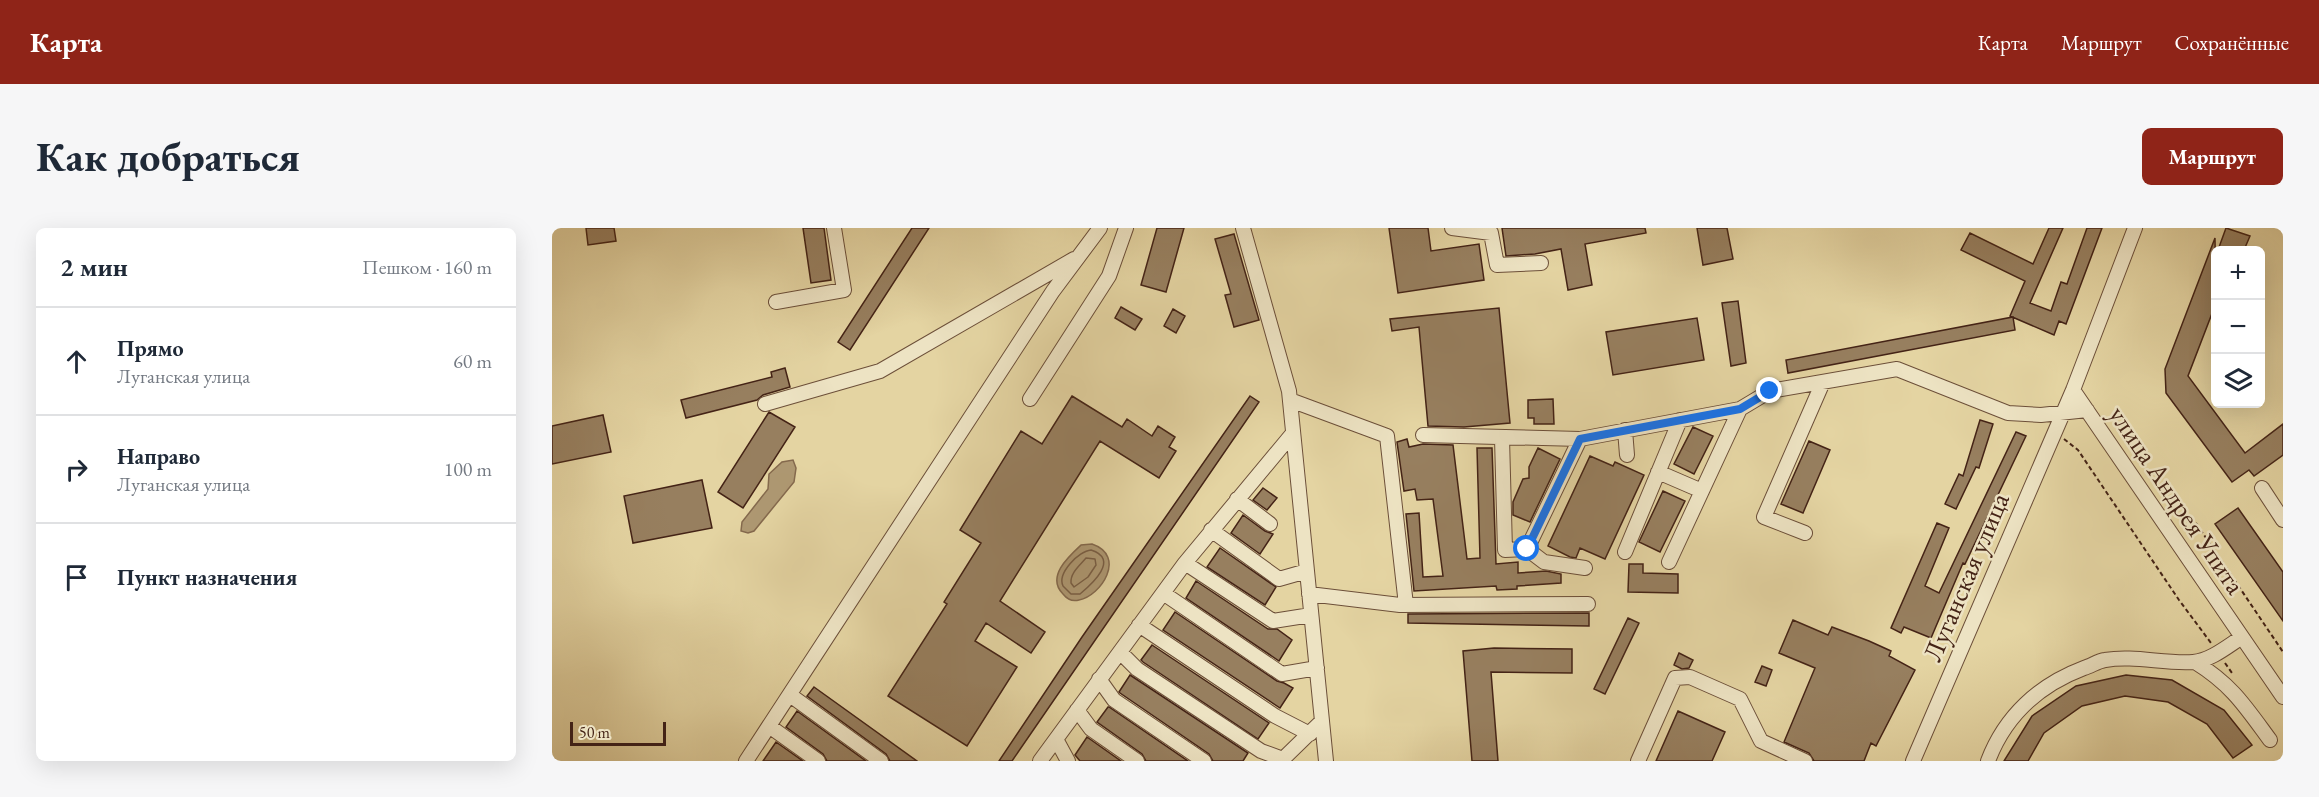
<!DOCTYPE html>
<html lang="ru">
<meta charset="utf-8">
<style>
:root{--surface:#fff;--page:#f6f6f7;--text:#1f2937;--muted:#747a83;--line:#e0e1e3;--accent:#8f2418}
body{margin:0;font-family:"EB Garamond",serif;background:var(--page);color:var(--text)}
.controls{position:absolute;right:18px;top:18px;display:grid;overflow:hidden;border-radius:9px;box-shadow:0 6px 24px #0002}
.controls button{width:54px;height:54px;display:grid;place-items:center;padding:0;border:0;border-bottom:2px solid var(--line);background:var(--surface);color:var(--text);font:30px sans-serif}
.scale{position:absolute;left:18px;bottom:15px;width:96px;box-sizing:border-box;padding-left:6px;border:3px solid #442316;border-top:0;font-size:16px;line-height:21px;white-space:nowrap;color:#442316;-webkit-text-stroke:4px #ede3c3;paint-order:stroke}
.stop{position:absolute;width:18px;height:18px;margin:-14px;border:4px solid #1a73e8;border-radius:50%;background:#fff}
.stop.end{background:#1a73e8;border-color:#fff;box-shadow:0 2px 6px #0008}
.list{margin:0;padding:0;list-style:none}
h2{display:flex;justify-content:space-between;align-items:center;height:78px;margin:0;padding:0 24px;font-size:26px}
h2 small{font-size:20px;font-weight:400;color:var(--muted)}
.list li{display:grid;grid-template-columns:39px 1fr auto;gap:18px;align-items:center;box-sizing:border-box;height:108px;padding:0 24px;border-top:2px solid var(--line)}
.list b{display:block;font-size:22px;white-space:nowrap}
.list p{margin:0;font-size:20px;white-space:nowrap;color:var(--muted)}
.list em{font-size:20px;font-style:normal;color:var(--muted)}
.icon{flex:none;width:33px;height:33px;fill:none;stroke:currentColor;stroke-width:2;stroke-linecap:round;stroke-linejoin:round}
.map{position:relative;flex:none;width:1731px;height:533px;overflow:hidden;border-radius:9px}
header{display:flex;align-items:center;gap:36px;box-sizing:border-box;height:84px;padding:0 30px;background:var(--accent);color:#fff}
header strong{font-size:28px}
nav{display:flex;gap:33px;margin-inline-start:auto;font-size:21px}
.intro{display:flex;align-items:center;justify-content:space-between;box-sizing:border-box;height:144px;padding:0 36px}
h1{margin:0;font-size:42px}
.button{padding:15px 27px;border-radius:9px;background:var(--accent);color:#fff;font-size:21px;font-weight:700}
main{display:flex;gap:36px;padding:0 36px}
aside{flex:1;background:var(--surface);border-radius:9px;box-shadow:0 6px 24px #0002}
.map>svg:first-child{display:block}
.water{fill:#ae9872;stroke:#84694d;stroke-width:1.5}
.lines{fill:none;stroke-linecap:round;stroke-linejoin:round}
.shore{stroke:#795e44;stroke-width:1.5}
.building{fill:#977f5f;stroke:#442316;stroke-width:1.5}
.minor-casing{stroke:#6c4f39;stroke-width:16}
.path{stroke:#442316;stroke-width:2;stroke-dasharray:4.5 3;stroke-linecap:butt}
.minor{stroke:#ede3c3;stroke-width:14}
.route{stroke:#1a73e8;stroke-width:8}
.labels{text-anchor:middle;stroke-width:5;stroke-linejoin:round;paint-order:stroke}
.street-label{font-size:27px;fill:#442316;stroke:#ede3c3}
</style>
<header>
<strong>Карта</strong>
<nav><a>Карта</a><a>Маршрут</a><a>Сохранённые</a></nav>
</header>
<div class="intro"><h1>Как добраться</h1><a class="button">Маршрут</a></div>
<main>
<aside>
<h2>2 мин<small>Пешком · 160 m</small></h2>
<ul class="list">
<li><svg class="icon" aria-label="ahead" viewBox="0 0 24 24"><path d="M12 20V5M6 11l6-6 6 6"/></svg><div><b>Прямо</b><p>Луганская улица</p></div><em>60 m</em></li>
<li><svg class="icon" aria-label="right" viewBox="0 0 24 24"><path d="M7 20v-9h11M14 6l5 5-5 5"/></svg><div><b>Направо</b><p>Луганская улица</p></div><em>100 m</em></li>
<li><svg class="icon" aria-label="arrive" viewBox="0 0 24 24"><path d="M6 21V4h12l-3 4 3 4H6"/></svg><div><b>Пункт назначения</b></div></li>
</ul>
</aside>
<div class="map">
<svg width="1731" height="533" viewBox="0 0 1731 533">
<rect width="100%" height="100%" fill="#e4d4a2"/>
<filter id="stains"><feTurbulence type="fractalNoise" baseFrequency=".00333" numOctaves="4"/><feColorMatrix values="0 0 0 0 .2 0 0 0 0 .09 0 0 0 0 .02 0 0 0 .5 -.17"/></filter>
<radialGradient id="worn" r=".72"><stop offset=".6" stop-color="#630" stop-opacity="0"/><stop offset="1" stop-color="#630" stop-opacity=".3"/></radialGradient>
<path class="water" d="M241,232L244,240L242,254L202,303L196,305L189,303L190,294L216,261L217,246L230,234Z
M540,316C575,328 549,368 527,372C520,374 515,371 511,366C494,349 516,329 529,317Z"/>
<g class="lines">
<path class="shore" d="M539,322C568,331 540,356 528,366H519C518,365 512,359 511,358C505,345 527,323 539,322Z
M534,330L543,331L544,337L536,349L522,359L519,355C518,345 528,337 534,330Z"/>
</g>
<path class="building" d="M34,0H62L64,13L36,17Z
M251,0H272L279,52L259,55Z
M360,0H377L298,122L286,114Z
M605,0H632L614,64L589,57Z
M837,0H876L879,23L927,16L932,52L846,65Z
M950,0H1093L1094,5L1033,16L1040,57L1016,62L1009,21L983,26L954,28Z
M1145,0H1175L1181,31L1151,37Z
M1497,0H1511L1478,75L1499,83L1509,54L1515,56L1535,0H1550L1514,96L1507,93L1502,107L1458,88L1473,53L1409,22L1418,5L1481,36Z
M1674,0L1698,8L1692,22H1666Z
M682,6L707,92L682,99L673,67L679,66L663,11Z
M1663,10L1664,75L1636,148L1693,225L1731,196V227L1702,248L1697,242L1680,254L1614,165L1613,141Z
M1186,73L1194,135L1179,138L1170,75Z
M569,79L590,91L583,102L563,90Z
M947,80L958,195L912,199L876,198L867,99L840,103L838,91Z
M621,81L633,88L624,105L612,98Z
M1461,89L1463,102L1236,145L1234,132Z
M1145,90L1152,132L1061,147L1054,104Z
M233,140L238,159L211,167L205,172L134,190L129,172L220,149L219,144Z
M520,168L570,199L575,191L600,208L606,198L623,209L617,219L624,223L607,250L548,213L448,373L493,404L479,425L434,395L423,413L465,439L415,518L336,468L395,376L392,374L429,315L408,302L469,203L490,216Z
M698,168L707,174L460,533H447L530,409Z
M1001,171L1002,196H982V190H976V172Z
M217,184L243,199L191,280L166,264Z
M51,187L59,224L0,236V198Z
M1428,192L1441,196L1427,240L1424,239L1404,281L1393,276L1407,246L1411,248Z
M1141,199L1161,208L1142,246L1122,236Z
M1464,204L1474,208L1413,336L1411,335L1379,410L1352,399L1349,405L1339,400L1385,295L1397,300L1373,358L1387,365Z
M855,211L857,219L871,216L901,217L915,331L928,330L925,220H940L944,336L966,334V345L994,343L1009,346V355L965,358V361L945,362L944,358L862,363L854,286L867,285L871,349L891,348L881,271L865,272L863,261L852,263L845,214Z
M1257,213L1278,222L1251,285L1229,276Z
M986,220L1008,231L978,294L961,287V274L971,251L977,250V239Z
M1038,228L1061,238L1063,234L1092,247L1053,331L1028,320L1024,330L1018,329L996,318Z
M150,252L160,300L81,315L72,268Z
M711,260L725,270L715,282L701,272Z
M1111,263L1133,273L1108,324L1087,314Z
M1686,280L1731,344V393L1663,296Z
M691,287L713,303L721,306L708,326L679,305Z
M668,320L724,359L713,377L655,339Z
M1077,336H1091V345L1126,346V365L1076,364Z
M644,353L716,401H725L740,412L727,433L634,370Z
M623,384L725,453L732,455L741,460L728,480L611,402Z
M1037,385V398L856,395V386Z
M1076,390L1087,395L1053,466L1042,461Z
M1241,392L1276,407L1280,399L1317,413L1339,423L1337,428L1363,442L1324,518L1319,515L1312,533H1262L1257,525L1232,514L1263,440L1227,425Z
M600,417L717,495L706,511L591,434L589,432Z
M942,420L1020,421V445L939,444L946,533H920L911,423Z
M1127,425L1141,432L1137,440L1130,441L1122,437Z
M1210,438L1220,442L1214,458L1203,454Z
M578,447L696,525L691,533H661L657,526L568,465L567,464Z
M1574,447L1620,452L1672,482L1700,517L1681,530L1655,496L1616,474L1573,468L1530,478L1492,505L1476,533H1452L1480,488L1524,458Z
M262,459L365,533H338L334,526L255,468Z
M556,479H557L636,533H594L590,526L545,494Z
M245,483L314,533H275L271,526L234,499Z
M1126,483L1173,504L1160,533H1104Z
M535,509L569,533H528L523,527Z
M224,514L251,533H211Z"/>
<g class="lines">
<g class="minor-casing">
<path id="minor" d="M691,0L737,163L774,533
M900,0L939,5L945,37L989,35
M224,74L292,62L282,0
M1521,162L1731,469
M478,171L557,48L574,0
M738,172L835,208L854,377
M213,176L328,143L522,31
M1073,202L1075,227
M871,207L1028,211
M950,210L953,322L975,321L992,334L1033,340
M1106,244L1150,263
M1710,260L1731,292
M685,271L718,296
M659,302L727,351L755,343
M1253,305L1212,289L1271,154
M975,321L1028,211L1188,181L1218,163L1345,141L1456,185L1489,187L1535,182
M1073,324L1128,192
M1117,334L1188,181
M633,335L721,393L759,387
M611,365L730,446L765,440
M757,366L848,377L1036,376
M587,397L723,488L758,506
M568,424L585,441L709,523L731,531L770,493
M1643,434C1680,457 1693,478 1718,512
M547,451L562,472L652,533
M238,467L329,533
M525,482L539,501L585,533
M217,498L266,533
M504,511L516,533
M194,533L501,63L548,0
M488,533L633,335L741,205
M1086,533L1123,450L1138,449L1188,471L1209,513L1253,533
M1361,533L1521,162L1583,0
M1436,533C1453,488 1487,457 1532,440C1539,438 1546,433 1553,432C1582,427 1612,436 1641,434C1658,433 1676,418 1690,409"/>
</g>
<path class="path" d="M1512,211L1526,222L1627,372L1659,415
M1644,295L1731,424
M1673,435L1680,445"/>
<use href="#minor" class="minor"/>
</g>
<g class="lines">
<path class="route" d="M975,321L1028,211L1188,181L1218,163"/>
</g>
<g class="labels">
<g class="street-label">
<text transform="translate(1625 272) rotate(56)" y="9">улица Андрея Упита</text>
<text transform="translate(1414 349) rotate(-67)" y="9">Луганская улица</text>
</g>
</g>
<rect width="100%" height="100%" filter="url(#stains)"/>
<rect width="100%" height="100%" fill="url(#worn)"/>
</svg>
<div class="controls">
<button>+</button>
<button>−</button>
<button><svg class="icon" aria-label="layers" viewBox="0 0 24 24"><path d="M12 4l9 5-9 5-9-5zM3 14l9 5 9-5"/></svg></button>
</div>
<div class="scale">50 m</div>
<div class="stop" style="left:975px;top:321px"></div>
<div class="stop end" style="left:1218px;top:163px"></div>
</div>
</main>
